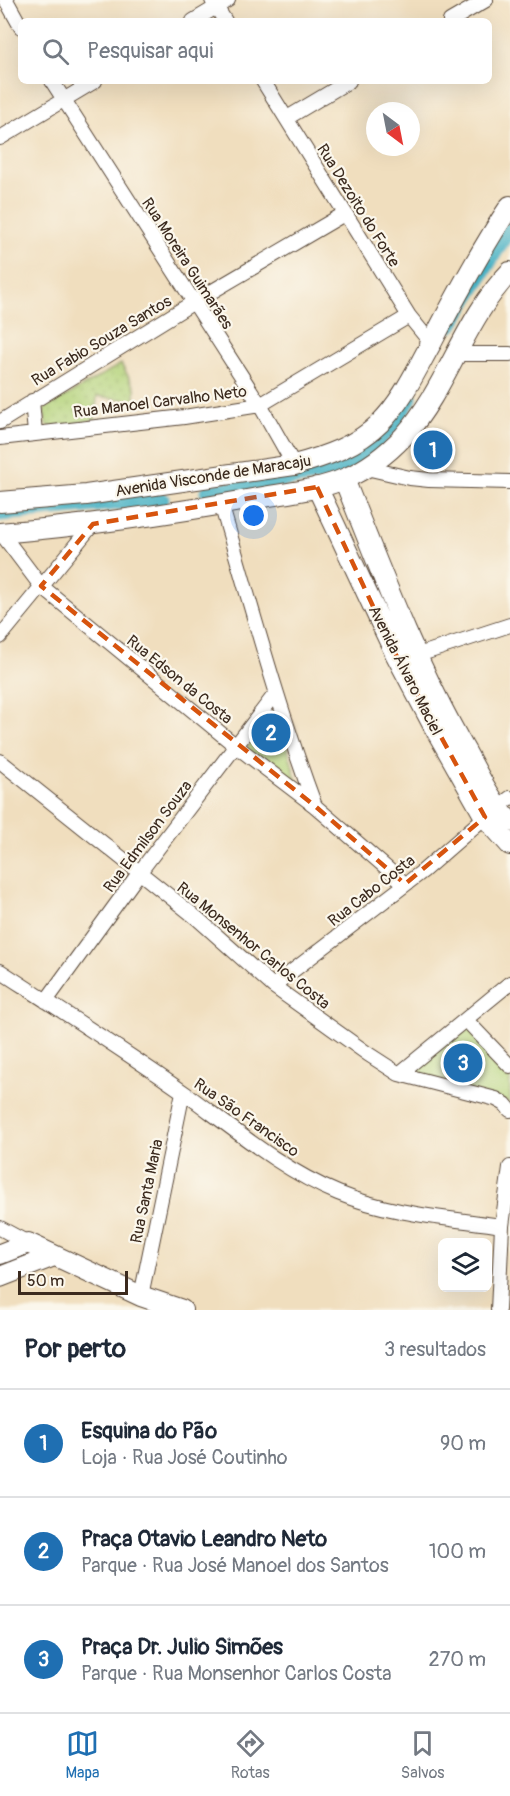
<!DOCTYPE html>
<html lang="pt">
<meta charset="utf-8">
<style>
:root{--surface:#fff;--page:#f2f2f3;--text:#1f2937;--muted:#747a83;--line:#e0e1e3;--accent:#1f6fb2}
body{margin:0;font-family:Pangolin,sans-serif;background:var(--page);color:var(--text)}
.controls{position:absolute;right:18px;bottom:18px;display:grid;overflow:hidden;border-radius:9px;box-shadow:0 6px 24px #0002}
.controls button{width:54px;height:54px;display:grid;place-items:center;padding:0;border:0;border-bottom:2px solid var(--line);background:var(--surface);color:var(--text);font:30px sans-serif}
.compass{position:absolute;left:366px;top:102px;width:54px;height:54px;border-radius:50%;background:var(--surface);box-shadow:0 6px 24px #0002;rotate:148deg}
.scale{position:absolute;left:18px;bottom:15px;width:110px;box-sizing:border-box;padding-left:6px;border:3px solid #3b2a1e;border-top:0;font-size:16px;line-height:21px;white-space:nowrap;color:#3b2a1e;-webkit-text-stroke:4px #fbf7ec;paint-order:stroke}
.you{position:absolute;left:254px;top:516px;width:21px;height:21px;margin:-15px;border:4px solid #fff;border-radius:50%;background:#1a73e8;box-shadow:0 0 0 9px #1a73e833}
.badge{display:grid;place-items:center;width:39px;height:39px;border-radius:50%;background:var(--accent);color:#fff;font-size:20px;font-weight:700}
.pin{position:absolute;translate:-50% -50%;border:3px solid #fff;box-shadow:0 2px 6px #0006}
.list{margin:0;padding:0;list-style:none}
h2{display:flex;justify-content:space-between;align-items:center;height:78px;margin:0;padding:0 24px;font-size:26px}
h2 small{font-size:20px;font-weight:400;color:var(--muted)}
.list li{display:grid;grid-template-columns:39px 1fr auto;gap:18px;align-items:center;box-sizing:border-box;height:108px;padding:0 24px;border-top:2px solid var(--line)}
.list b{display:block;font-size:22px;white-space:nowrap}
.list p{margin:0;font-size:20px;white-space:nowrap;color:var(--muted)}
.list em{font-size:20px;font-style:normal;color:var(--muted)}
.icon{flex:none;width:33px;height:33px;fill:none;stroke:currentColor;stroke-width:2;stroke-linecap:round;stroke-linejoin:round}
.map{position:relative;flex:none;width:510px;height:1310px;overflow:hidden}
.search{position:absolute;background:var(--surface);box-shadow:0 6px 24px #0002;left:18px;right:18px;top:18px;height:66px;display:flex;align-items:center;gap:15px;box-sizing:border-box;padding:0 21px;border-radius:9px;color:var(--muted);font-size:22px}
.sheet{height:402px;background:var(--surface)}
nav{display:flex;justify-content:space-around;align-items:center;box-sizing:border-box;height:84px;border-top:2px solid var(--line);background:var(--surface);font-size:16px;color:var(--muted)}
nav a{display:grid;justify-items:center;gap:3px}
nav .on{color:var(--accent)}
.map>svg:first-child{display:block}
.grass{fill:url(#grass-dots);stroke:#787e4c;stroke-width:1.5}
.green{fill:#b4d37a;stroke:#787e4c;stroke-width:1.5}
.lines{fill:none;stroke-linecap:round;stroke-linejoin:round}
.canal{stroke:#46b1c4;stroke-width:15}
.street-casing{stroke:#564536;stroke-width:16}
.secondary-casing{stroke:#564536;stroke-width:22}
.street{stroke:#fff;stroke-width:14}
.secondary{stroke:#fff;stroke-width:20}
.marked{fill:none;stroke:#d7540e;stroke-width:4.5;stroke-dasharray:12 8;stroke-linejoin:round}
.labels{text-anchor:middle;stroke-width:4.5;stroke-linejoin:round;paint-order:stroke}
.street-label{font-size:16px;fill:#3b2a1e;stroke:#fbf7ec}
</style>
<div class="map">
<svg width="510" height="1310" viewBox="0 0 510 1310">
<defs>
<pattern id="grass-dots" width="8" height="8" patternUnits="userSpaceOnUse" patternTransform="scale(1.5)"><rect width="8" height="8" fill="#b4d37a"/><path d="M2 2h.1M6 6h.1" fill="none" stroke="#9cb569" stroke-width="1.8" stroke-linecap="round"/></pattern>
</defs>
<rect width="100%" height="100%" fill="#fbf7ec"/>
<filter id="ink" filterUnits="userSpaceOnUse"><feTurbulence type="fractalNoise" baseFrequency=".0167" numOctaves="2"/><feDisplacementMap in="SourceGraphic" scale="12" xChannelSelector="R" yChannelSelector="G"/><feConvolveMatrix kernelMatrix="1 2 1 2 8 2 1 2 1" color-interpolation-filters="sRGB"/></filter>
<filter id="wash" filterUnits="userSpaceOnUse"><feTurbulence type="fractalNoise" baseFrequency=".008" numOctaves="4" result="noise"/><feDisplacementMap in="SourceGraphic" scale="24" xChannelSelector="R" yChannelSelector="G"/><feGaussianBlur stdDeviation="1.35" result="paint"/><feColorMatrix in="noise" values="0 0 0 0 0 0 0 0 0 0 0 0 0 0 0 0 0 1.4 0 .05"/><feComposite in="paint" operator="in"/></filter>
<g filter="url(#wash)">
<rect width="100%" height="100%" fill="#f0debe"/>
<path class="grass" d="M121,364L135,388V401L97,396L95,420L51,427L46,425L44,409Z"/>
<path class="green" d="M276,707L297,782L246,749Z
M472,1026L510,1065V1103L407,1071Z"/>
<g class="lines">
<path class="canal" d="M451,325L510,228
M207,492L335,472L371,448L393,426L410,398
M0,514L162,499"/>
</g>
</g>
<g filter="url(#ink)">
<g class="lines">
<g class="street-casing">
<path id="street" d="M6,0L21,27
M212,0L225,21
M193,21L228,0
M450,21L486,0
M52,81L260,405L294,465
M263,81L409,316L431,343
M287,118L349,81
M0,138L95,81
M458,354H510
M32,401L35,433
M0,422L194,302L344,214
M0,438L184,417L260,405L409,316
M366,468L410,478L429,480L510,482
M221,504C251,605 278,707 315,806
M1,533L41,586L236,746L315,806L405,884
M0,637L93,524
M415,656L510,625
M0,761L198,919L273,986L368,1054L399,1074L496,1099L505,1104L510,1110
M497,808L510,798
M0,971C62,1011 125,1051 186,1094C234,1129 282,1170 338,1193C389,1214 448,1218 502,1226
M273,986L423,871L485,817
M46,1001L139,873L276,693
M466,1020L510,1066
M399,1074L510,983
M0,1228L28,1243
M141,1296L183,1092
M498,1310L502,1226L510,1167"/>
</g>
<g class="secondary-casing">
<path id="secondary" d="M344,479C381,572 416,665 466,752C479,776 491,801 510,822
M317,487L395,653L433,725L485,817L510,845
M0,502L86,495L294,465C324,457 357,446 380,423C403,400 416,370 432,342C456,296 481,249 510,206
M0,533C84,526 169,514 252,499C283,493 317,491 346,478C367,469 388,453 404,436C448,387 464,319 510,272
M0,1254L28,1243L141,1296L182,1310
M0,1277L54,1256"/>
</g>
<use href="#street" class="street"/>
<use href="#secondary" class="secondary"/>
</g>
</g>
<path class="marked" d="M317,487L395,653L485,817L405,884L315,806L41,586L93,524Z"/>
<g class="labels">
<g class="street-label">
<text transform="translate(359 205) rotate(58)" y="6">Rua Dezoito do Forte</text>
<text transform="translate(188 263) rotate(57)" y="6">Rua Moreira Guimarães</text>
<text transform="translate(101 340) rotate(-31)" y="6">Rua Fabio Souza Santos</text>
<text transform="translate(160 401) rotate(-7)" y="6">Rua Manoel Carvalho Neto</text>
<text transform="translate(213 475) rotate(-9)" y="6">Avenida Visconde de Maracaju</text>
<text transform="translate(406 670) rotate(63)" y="6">Avenida Álvaro Maciel</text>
<text transform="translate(180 679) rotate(39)" y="6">Rua Edson da Costa</text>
<text transform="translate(147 836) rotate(-53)" y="6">Rua Edmilson Souza</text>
<text transform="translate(371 890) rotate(-38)" y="6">Rua Cabo Costa</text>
<text transform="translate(254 945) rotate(39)" y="6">Rua Monsenhor Carlos Costa</text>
<text transform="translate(247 1117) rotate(35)" y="6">Rua São Francisco</text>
<text transform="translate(146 1191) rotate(-78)" y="6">Rua Santa Maria</text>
</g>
</g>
</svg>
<div class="controls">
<button><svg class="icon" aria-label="layers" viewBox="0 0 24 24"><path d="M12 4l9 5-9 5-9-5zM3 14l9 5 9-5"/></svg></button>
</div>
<svg class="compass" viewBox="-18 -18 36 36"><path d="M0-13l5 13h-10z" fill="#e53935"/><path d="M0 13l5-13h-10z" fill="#747a83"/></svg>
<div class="scale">50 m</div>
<div class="you"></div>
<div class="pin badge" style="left:433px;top:450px">1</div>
<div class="pin badge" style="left:271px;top:733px">2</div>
<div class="pin badge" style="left:463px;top:1063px">3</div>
<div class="search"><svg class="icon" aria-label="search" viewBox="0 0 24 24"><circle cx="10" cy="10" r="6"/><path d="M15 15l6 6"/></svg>Pesquisar aqui</div>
</div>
<section class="sheet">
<h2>Por perto<small>3 resultados</small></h2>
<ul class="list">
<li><span class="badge">1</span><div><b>Esquina do Pão</b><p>Loja · Rua José Coutinho</p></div><em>90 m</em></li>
<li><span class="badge">2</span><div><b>Praça Otavio Leandro Neto</b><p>Parque · Rua José Manoel dos Santos</p></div><em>100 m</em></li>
<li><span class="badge">3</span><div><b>Praça Dr. Julio Simões</b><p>Parque · Rua Monsenhor Carlos Costa</p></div><em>270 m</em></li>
</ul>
</section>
<nav>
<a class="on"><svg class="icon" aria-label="map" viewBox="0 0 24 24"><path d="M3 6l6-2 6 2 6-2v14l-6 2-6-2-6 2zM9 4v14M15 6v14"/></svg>Mapa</a>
<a><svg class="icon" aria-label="directions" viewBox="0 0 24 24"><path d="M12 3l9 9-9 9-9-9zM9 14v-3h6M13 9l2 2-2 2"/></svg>Rotas</a>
<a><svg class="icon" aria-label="saved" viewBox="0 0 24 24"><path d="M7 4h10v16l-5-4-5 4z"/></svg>Salvos</a>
</nav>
